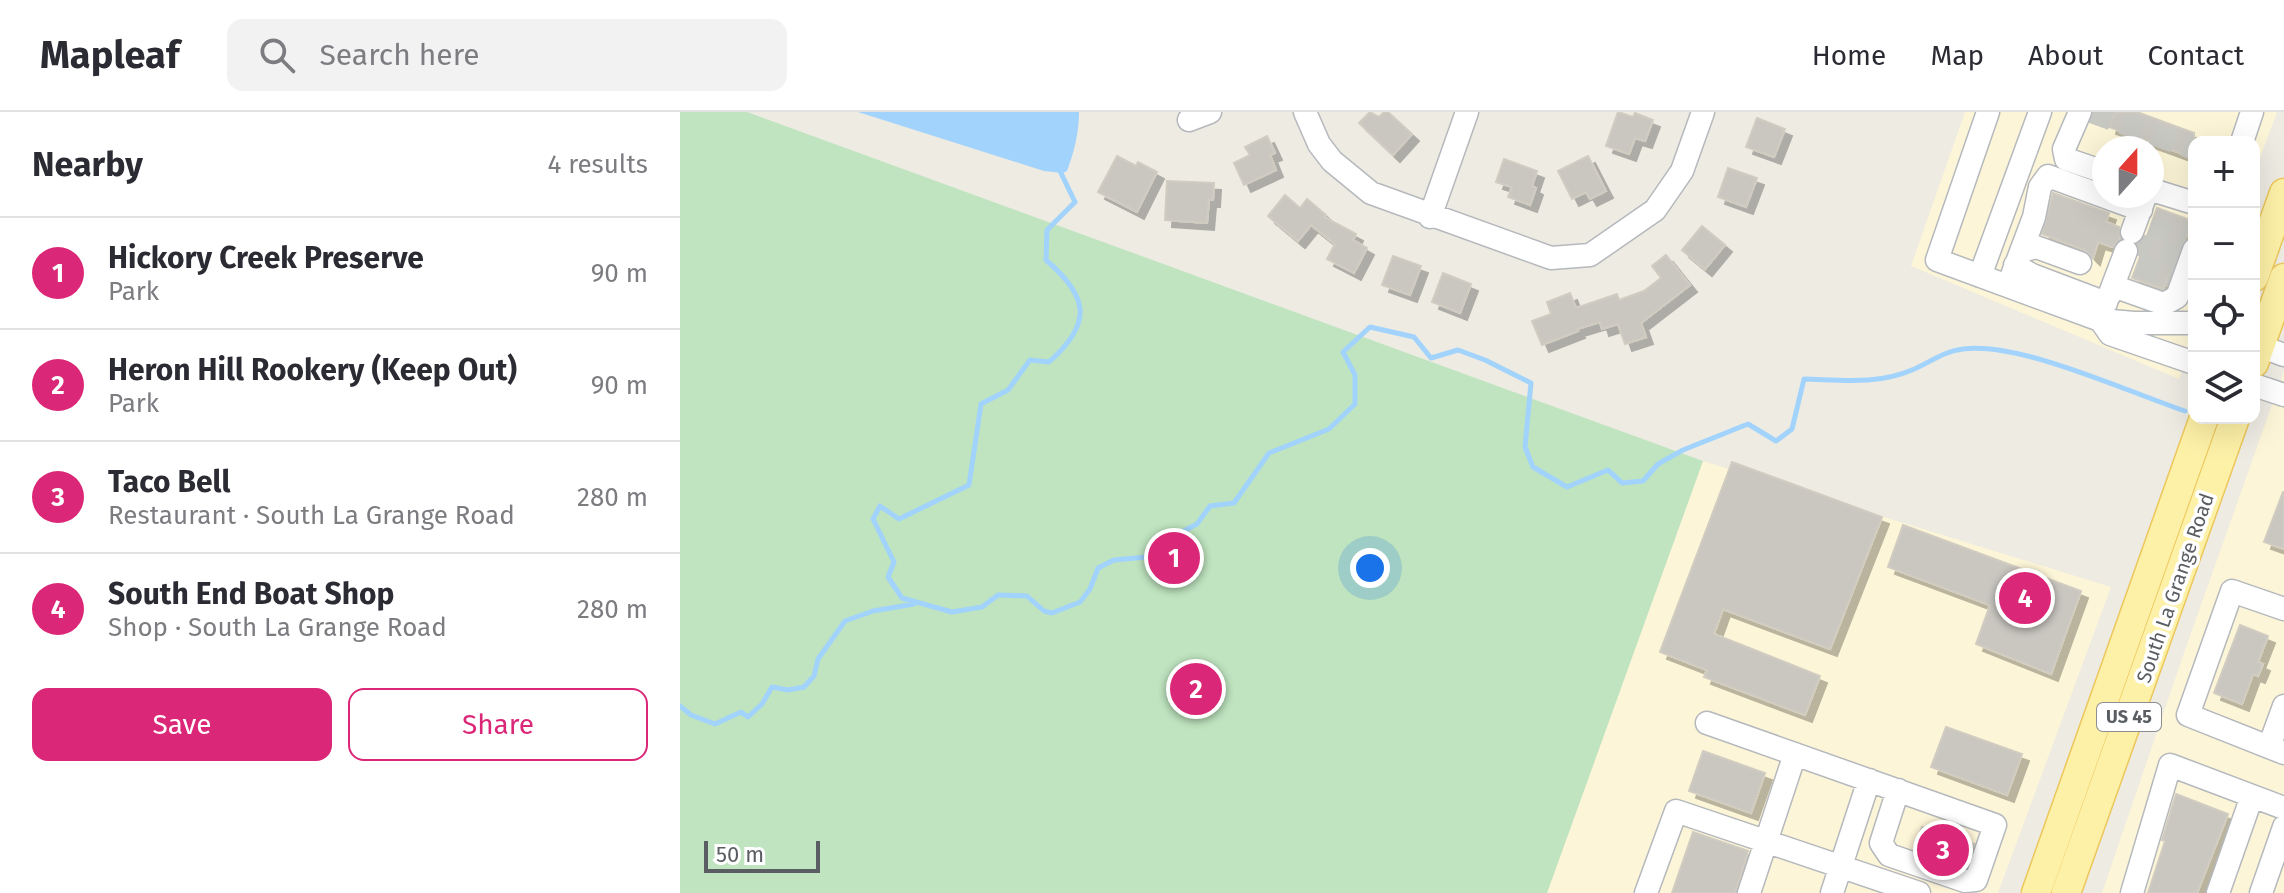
<!DOCTYPE html>
<meta charset="utf-8">
<style>
:root{--surface:#fff;--page:#f2f2f3;--text:#2b2b33;--muted:#7c7c81;--line:#e1e1e2;--accent:#db2777}
body{margin:0;font-family:"Fira Sans",sans-serif;background:var(--page);color:var(--text)}
.controls{position:absolute;right:24px;top:24px;display:grid;overflow:hidden;border-radius:16px;box-shadow:0 8px 32px #0002}
.controls button{width:72px;height:72px;display:grid;place-items:center;padding:0;border:0;border-bottom:2px solid var(--line);background:var(--surface);color:var(--text);font:40px sans-serif}
.compass{position:absolute;left:1412px;top:24px;width:72px;height:72px;border-radius:50%;background:var(--surface);box-shadow:0 8px 32px #0002;rotate:21deg}
.scale{position:absolute;left:24px;bottom:20px;width:116px;box-sizing:border-box;padding-left:8px;border:4px solid #5a5e62;border-top:0;font-size:22px;line-height:28px;white-space:nowrap;color:#5a5e62;-webkit-text-stroke:6px #fff;paint-order:stroke}
.you{position:absolute;left:690px;top:456px;width:28px;height:28px;margin:-20px;border:6px solid #fff;border-radius:50%;background:#1a73e8;box-shadow:0 0 0 12px #1a73e833}
.badge{display:grid;place-items:center;width:52px;height:52px;border-radius:50%;background:var(--accent);color:#fff;font-size:26px;font-weight:700}
.pin{position:absolute;translate:-50% -50%;border:4px solid #fff;box-shadow:0 2px 8px #0006}
.list{margin:0;padding:0;list-style:none}
h2{display:flex;justify-content:space-between;align-items:center;height:104px;margin:0;padding:0 32px;font-size:34px}
h2 small{font-size:26px;font-weight:400;color:var(--muted)}
.list li{display:grid;grid-template-columns:52px 1fr auto;gap:24px;align-items:center;box-sizing:border-box;height:112px;padding:0 32px;border-top:2px solid var(--line)}
.list b{display:block;font-size:30px;white-space:nowrap}
.list p{margin:0;font-size:26px;white-space:nowrap;color:var(--muted)}
.list em{font-size:26px;font-style:normal;color:var(--muted)}
.actions{display:flex;gap:16px;padding:24px 32px}
.actions a{flex:1;padding:18px 0;border:2px solid var(--accent);border-radius:16px;text-align:center;font-size:28px;color:var(--accent)}
.actions .main{background:var(--accent);color:#fff}
.icon{flex:none;width:44px;height:44px;fill:none;stroke:currentColor;stroke-width:2;stroke-linecap:round;stroke-linejoin:round}
.map{position:relative;flex:none;width:1604px;height:781px;overflow:hidden}
header{display:flex;align-items:center;gap:48px;box-sizing:border-box;height:112px;padding:0 40px;background:var(--surface);border-bottom:2px solid var(--line)}
header strong{font-size:38px}
nav{display:flex;gap:44px;margin-inline-start:auto;font-size:28px}
.search{width:560px;height:72px;background:var(--page);display:flex;align-items:center;gap:20px;box-sizing:border-box;padding:0 28px;border-radius:16px;color:var(--muted);font-size:30px}
main{display:flex}
aside{flex:1;background:var(--surface)}
.map>svg:first-child{display:block}
.commercial{fill:#fdf5d7;fill-rule:evenodd}
.green{fill:#bfe4bf}
.water{fill:#a2d3fc}
.lines{fill:none;stroke-linecap:round;stroke-linejoin:round}
.stream{stroke:#a2d3fc;stroke-width:5}
.building{fill:#cac7c1;stroke:#d1ccc1;stroke-width:2;filter:url(#shadow)}
.minor-tunnel{stroke:#c8c8c2;stroke-width:22;stroke-dasharray:22 11;stroke-linecap:butt}
.minor-casing{stroke:#b5b8bc;stroke-width:25}
.major-casing{stroke:#edc75b;stroke-width:31}
.minor{stroke:#fff;stroke-width:22}
.major{stroke:#fdf0a7;stroke-width:28}
.labels{text-anchor:middle;stroke-width:7;stroke-linejoin:round;paint-order:stroke}
.shield{fill:#fff;stroke:#8c8e91;stroke-width:2}
.shield-label{font-size:18px;font-weight:bold;fill:#5a5e62}
.street-label{font-size:20px;fill:#5a5e62;stroke:#fff}
</style>
<header>
<strong>Mapleaf</strong>
<div class="search"><svg class="icon" aria-label="search" viewBox="0 0 24 24"><circle cx="10" cy="10" r="6"/><path d="M15 15l6 6"/></svg>Search here</div>
<nav><a>Home</a><a>Map</a><a>About</a><a>Contact</a></nav>
</header>
<main>
<aside>
<h2>Nearby<small>4 results</small></h2>
<ul class="list">
<li><span class="badge">1</span><div><b>Hickory Creek Preserve</b><p>Park</p></div><em>90 m</em></li>
<li><span class="badge">2</span><div><b>Heron Hill Rookery (Keep Out)</b><p>Park</p></div><em>90 m</em></li>
<li><span class="badge">3</span><div><b>Taco Bell</b><p>Restaurant · South La Grange Road</p></div><em>280 m</em></li>
<li><span class="badge">4</span><div><b>South End Boat Shop</b><p>Shop · South La Grange Road</p></div><em>280 m</em></li>
</ul>
<div class="actions"><a class="main">Save</a><a>Share</a></div>
</aside>
<div class="map">
<svg width="1604" height="781" viewBox="0 0 1604 781">
<defs>
<filter id="shadow"><feDropShadow dx="7" dy="7" stdDeviation="0" flood-color="#0004"/></filter>
</defs>
<rect width="100%" height="100%" fill="#edebe2"/>
<path class="commercial" d="M1285,0H1597L1574,62V30H1514V227L1499,267L1231,154ZM1424,36H1472V84H1424Z
M1604,259V781H1422L1505,538Z
M1023,349L1431,475L1318,781H867Z"/>
<path class="green" d="M0,0H67L1023,349L867,781H0Z"/>
<path class="water" d="M178,0H399C399,21 394,40 387,59L383,61L364,59Z"/>
<g class="lines">
<path class="stream" d="M379,57L395,90L367,118L366,148C409,185 413,211 369,250L350,248L328,278L301,292L289,373L219,407L200,394L193,407L214,450L208,465L222,486L272,500L302,495L318,483L347,484L364,499L372,501L400,490L410,477L418,456L434,448L487,443L500,421L517,412L530,394L554,391L589,341L649,317L675,292V263L663,240L690,215L734,225L751,246L778,238L805,248L851,271L845,335L853,355L887,375L928,358L942,371L963,369L978,352L1003,338L1068,312L1096,329L1112,317L1124,267C1161,268 1197,273 1232,258C1249,251 1264,239 1283,237C1339,229 1448,280 1505,299
M0,594L11,603L35,612L61,600L68,605L82,592L92,575L108,578L124,575L134,564L138,547L165,509L193,499L234,492"/>
</g>
<path class="building" d="M690,0L699,5L704,0H708L732,22L713,43L679,11Z
M938,0L953,5L955,1L973,8L965,29L955,26L949,42L926,34Z
M1434,0H1457L1514,21V46L1429,15Z
M1077,6L1105,17L1094,45L1066,35Z
M587,24L595,41L590,43L596,58L564,73L554,51L570,43L565,35Z
M437,44L456,54L458,50L477,60L457,100L418,80Z
M908,44L926,79L910,87L906,80L892,87L878,59Z
M824,47L857,59L852,74L856,76L850,93L828,85L832,75L816,70Z
M1048,56L1077,66L1066,95L1038,85Z
M487,69L534,71L533,88H529L527,111L485,108Z
M1373,81L1429,101L1426,110L1439,115L1440,127L1433,135L1418,130L1413,146L1405,138L1362,122Z
M605,83L620,96L627,87L646,103L644,105L676,122L673,128L687,136L674,161L647,147L655,132L631,113L618,129L588,104Z
M1477,96L1513,109L1483,177L1452,166L1460,145L1458,132L1467,124Z
M1022,114L1045,133L1025,157L1002,138Z
M986,143L1010,173L961,211L966,225L945,232L938,212L922,217L920,210L897,217L898,219L862,233L852,209L871,202L867,190L890,181L896,196L937,182L939,188L964,179L981,166L972,154Z
M713,144L741,154L730,183L702,173Z
M763,161L791,172L780,201L752,190Z
M1052,350L1202,405L1150,537L1043,497L1034,522L1140,564L1125,603L1024,565L1027,558L980,540Z
M1603,380H1604V437L1584,430Z
M1223,413L1401,479L1371,562L1296,532L1310,493L1208,455Z
M1560,513L1588,524L1578,550L1583,552L1578,564L1573,562L1562,592L1534,581Z
M1266,615L1342,642L1327,683L1251,655Z
M1023,639L1085,661L1071,701L1009,679Z
M1496,682L1548,702L1517,781H1468L1485,729L1482,728Z
M1242,715L1294,732L1286,754L1234,737Z
M1013,720L1068,739L1055,781H992Z"/>
<g class="lines">
<path class="minor-tunnel" d="M1411,0L1514,37
M1470,114L1506,127
M1449,129L1499,147
M1457,154L1493,165"/>
<g class="minor-casing">
<path id="minor" d="M625,0L639,32L652,49L691,81L871,146L910,143L975,98L1002,59L1023,0
M1308,0L1257,148L1420,208L1454,211H1514
M1400,0L1384,37L1386,47L1424,60
M509,8L530,0
M1562,30L1572,0
M1472,78L1514,91
M750,105L787,0
M1452,120L1465,85
M1341,139L1356,135L1400,151
M1335,153L1352,163L1426,191
M1300,164L1360,0
M1328,174L1354,105L1360,75L1368,64L1461,98
M1433,174L1484,192L1497,185L1514,138
M1429,184L1446,139
M1421,209L1430,222L1514,251
M1574,232L1604,243
M1574,273L1604,283
M1604,497L1552,479L1508,603L1604,641
M1027,611C1123,645 1219,679 1315,713L1296,768L1285,769L1209,743L1201,731L1218,678
M1589,635L1604,594
M966,781L996,699L1239,781
M1069,781L1115,642
M1152,781L1189,668
M1452,781L1490,653L1604,696
M1538,781L1572,684
M1581,781L1604,715"/>
</g>
<g class="major-casing">
<path id="major" d="M1574,165L1604,81
M1574,251L1604,166
M1356,781L1524,306
M1386,781L1555,306"/>
</g>
<use href="#minor" class="minor"/>
<use href="#major" class="major"/>
</g>
<g class="labels">
<rect class="shield" x="1417" y="591" width="64" height="28" rx="6"/>
<g class="shield-label">
<text x="1449" y="611">US 45</text>
</g>
<g class="street-label">
<text transform="translate(1495 476) rotate(-71)" y="7">South La Grange Road</text>
</g>
</g>
</svg>
<div class="controls">
<button>+</button>
<button>−</button>
<button><svg class="icon" aria-label="locate" viewBox="0 0 24 24"><circle cx="12" cy="12" r="6"/><path d="M12 2v4M12 18v4M2 12h4M18 12h4"/></svg></button>
<button><svg class="icon" aria-label="layers" viewBox="0 0 24 24"><path d="M12 4l9 5-9 5-9-5zM3 14l9 5 9-5"/></svg></button>
</div>
<svg class="compass" viewBox="-18 -18 36 36"><path d="M0-13l5 13h-10z" fill="#e53935"/><path d="M0 13l5-13h-10z" fill="#7c7c81"/></svg>
<div class="scale">50 m</div>
<div class="you"></div>
<div class="pin badge" style="left:494px;top:446px">1</div>
<div class="pin badge" style="left:516px;top:577px">2</div>
<div class="pin badge" style="left:1263px;top:738px">3</div>
<div class="pin badge" style="left:1345px;top:486px">4</div>
</div>
</main>
